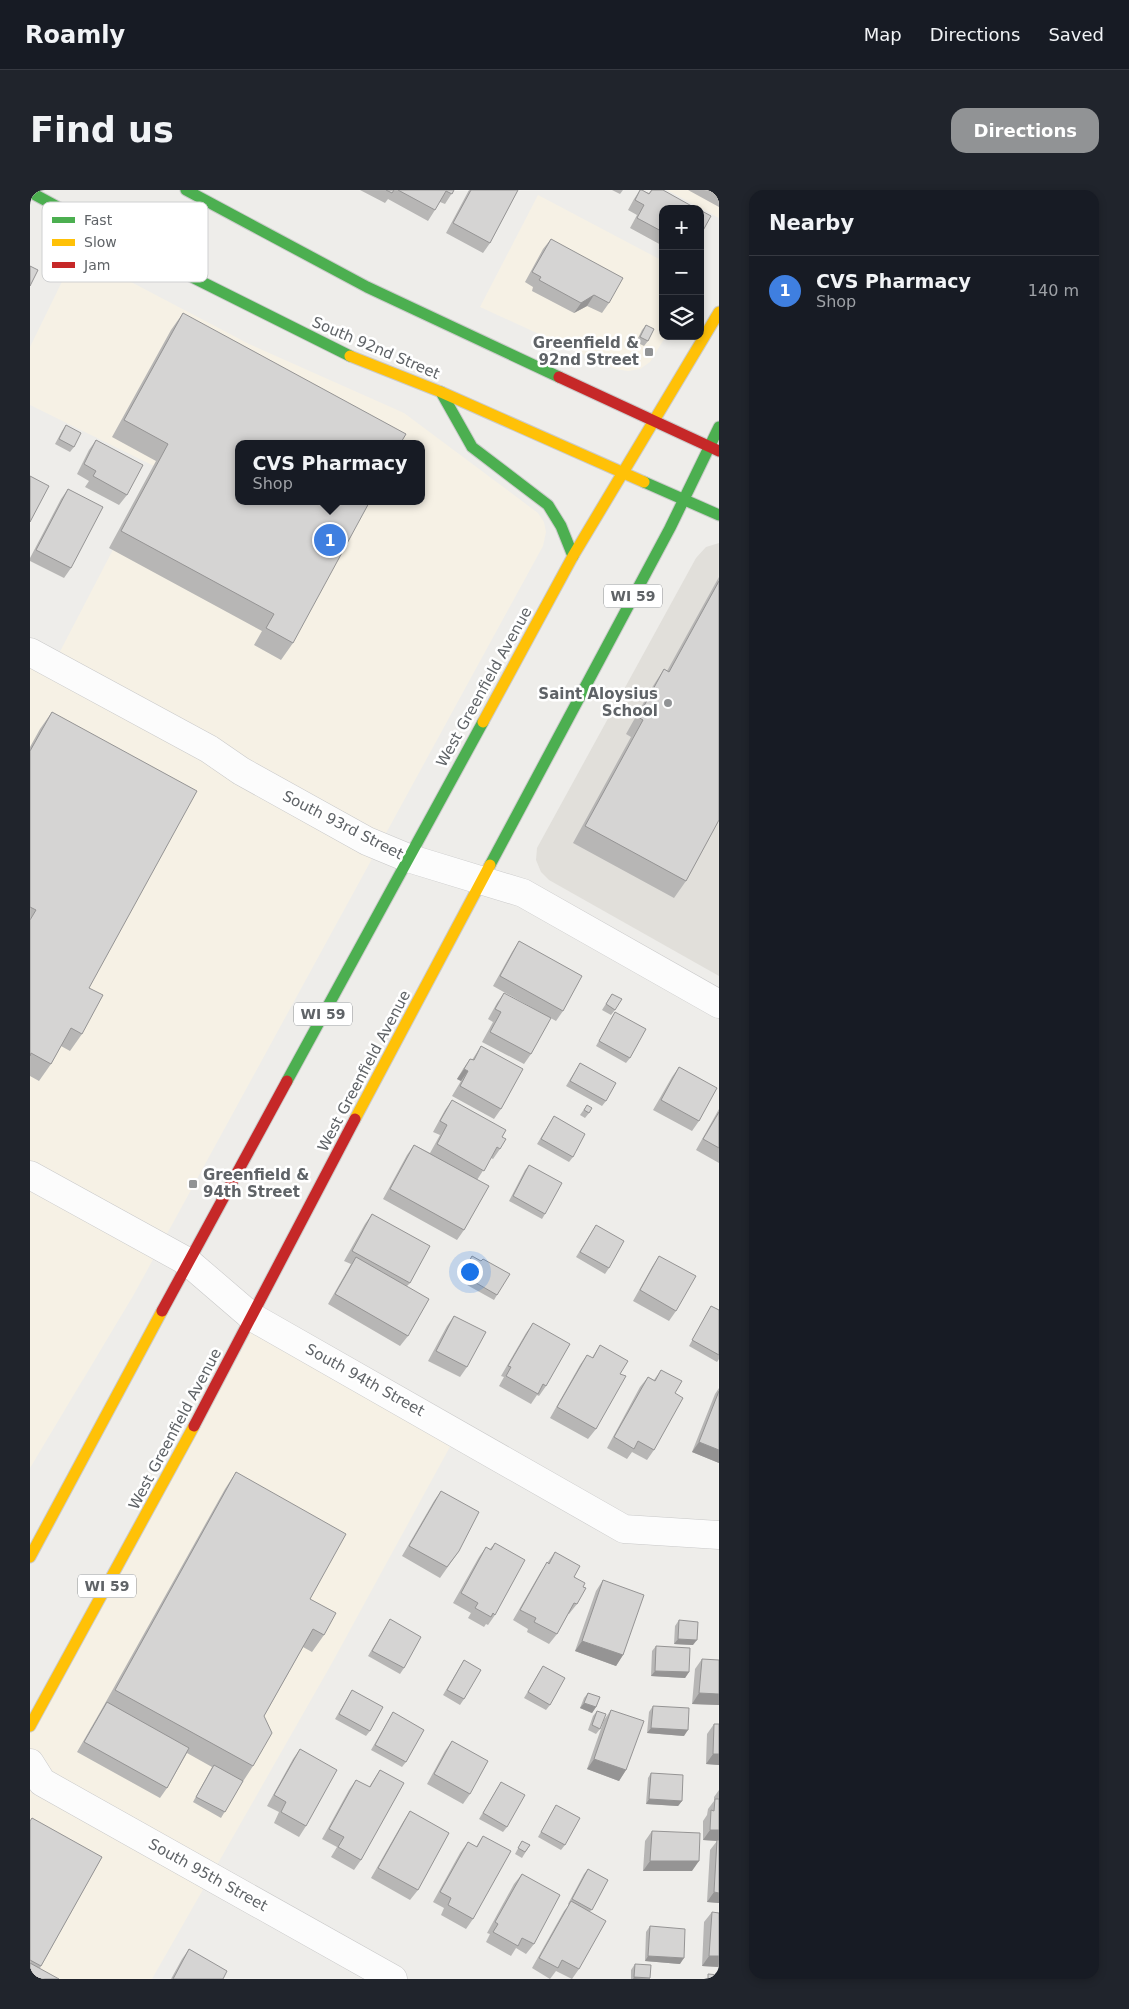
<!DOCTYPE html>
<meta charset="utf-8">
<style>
:root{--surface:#171b24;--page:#20242c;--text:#f1f3f6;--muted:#9ea1a6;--line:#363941;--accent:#919395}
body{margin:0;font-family:"DejaVu Sans",sans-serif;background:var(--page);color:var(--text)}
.controls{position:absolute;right:15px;top:15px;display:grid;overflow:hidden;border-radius:10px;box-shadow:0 2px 8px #0003}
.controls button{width:45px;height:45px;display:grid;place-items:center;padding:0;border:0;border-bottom:1px solid var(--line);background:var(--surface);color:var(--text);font:25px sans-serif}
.you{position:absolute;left:439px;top:1081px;width:18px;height:18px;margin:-12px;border:4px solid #fff;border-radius:50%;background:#1a73e8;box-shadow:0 0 0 8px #1a73e833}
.badge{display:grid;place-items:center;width:32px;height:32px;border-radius:50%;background:var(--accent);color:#fff;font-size:16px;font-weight:700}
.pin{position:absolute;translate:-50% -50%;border:2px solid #fff;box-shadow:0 1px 5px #0006}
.popup{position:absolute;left:205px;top:250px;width:190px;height:65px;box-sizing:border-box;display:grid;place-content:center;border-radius:10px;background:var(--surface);filter:drop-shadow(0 1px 4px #0005);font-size:16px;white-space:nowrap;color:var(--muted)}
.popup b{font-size:19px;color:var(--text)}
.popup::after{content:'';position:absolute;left:50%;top:100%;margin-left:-10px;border:10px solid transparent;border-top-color:var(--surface)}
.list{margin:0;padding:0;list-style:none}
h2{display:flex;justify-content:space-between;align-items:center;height:65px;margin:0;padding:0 20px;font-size:21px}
h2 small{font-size:16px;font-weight:400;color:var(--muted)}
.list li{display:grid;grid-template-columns:32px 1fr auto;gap:15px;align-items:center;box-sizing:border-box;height:70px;padding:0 20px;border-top:1px solid var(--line)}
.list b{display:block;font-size:19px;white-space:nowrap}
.list p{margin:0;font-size:16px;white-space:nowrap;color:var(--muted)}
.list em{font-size:16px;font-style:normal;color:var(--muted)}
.icon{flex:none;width:28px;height:28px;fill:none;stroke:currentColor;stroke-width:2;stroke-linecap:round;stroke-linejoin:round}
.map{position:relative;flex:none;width:689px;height:1789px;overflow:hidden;border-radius:15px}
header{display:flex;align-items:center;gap:30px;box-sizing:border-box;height:70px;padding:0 25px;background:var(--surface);border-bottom:1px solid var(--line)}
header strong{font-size:24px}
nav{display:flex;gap:28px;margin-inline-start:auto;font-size:18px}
.intro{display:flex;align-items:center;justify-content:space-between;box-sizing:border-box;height:120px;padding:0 30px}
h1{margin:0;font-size:35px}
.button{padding:12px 22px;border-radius:15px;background:var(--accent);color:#fff;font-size:18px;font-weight:700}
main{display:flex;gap:30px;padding:0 30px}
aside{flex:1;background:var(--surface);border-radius:15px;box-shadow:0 2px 8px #0003}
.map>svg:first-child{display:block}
.commercial{fill:#f6f1e5;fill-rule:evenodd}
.education{fill:#e1dfda}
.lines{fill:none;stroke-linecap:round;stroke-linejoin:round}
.street-casing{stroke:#c9c9c9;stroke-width:29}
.fast-casing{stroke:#cbcbcb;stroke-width:13}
.slow-casing{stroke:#cbcbcb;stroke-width:13}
.jam-casing{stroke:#cbcbcb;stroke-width:13}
.street{stroke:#fcfcfc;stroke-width:28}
.fast{stroke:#4caf50;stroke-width:11}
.slow{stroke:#ffc107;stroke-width:11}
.jam{stroke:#c62828;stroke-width:11}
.wall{fill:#b7b6b5}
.shaded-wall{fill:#959494}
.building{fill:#d5d4d3;stroke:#959494}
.poi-dot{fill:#919395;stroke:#fff;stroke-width:2}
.labels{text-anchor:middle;stroke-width:5;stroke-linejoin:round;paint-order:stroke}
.shield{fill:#fff;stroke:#8f9295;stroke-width:1}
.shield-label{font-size:14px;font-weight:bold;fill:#5f6367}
.poi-label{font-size:15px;font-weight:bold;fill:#5f6367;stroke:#fff;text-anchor:end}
.street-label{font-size:15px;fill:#5f6367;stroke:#fff}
.key{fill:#fff;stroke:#cfd0d1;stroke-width:1}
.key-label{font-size:14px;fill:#5f6367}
</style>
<header>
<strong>Roamly</strong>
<nav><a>Map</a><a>Directions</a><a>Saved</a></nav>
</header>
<div class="intro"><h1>Find us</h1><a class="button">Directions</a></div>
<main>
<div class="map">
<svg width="689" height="1789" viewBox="0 0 689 1789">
<rect width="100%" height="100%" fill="#eeedea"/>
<path class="commercial" d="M637,0H689V28Z
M508,5L633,71V146H636L620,172L610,179L598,181L585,179L450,117Z
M46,63L219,154L374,223L508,323L514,332L516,342L513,356L103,1106L0,1278V462L23,475L126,277L0,215V157ZM209,254H391V311H209Z
M222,1127L428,1242L302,1473L122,1789H0V1535Z"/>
<path class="education" d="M689,353V786L519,690L511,682L506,670L507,658L666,368L676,357Z"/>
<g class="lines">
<g class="street-casing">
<path id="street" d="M0,462L179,559L211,581L337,651L378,668L493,703L689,814
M0,985L158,1072L222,1127L594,1339L689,1345
M0,1573L12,1592L363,1789"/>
</g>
<g class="fast-casing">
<path id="fast" d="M156,0L337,97L529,187
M0,2L98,55L320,166
M411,202L442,257L518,315L531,336L543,366
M614,292L689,325
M460,675L640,338L689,237
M257,891L453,532"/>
</g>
<g class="slow-casing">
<path id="slow" d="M320,166L411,202L614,292
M453,532L543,366L689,122
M325,929L460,675
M0,1367L132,1121
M0,1536L164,1236"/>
</g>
<g class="jam-casing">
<path id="jam" d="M529,187L689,261
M132,1121L257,891
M164,1236L325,929"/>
</g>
<use href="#street" class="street"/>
<use href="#fast" class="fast"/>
<use href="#slow" class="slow"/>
<use href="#jam" class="jam"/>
</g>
<path class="wall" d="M330,0H424L415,14L410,12L398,31L358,9L355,13Z
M439,0H488L460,53L453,63L416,43Z
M582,0H593L590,4Z
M610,0L619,3L621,0H633V56L600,38L607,25L598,20L604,9Z
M658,0H689V17Z
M521,49L579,113L572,123L557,116L544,123L502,101L503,97L495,92L513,59Z
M153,123L263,453L251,470L224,455L232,441L79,358L126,271L82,247L141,140Z
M616,135L618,151L614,156L606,152L612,140Z
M36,235L44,257L40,262L25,254L32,241Z
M66,250L97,305L89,315L55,297L59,291L47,284L59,260Z
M38,299L41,378L34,388L0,371V368L31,309Z
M689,387V630L656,691L644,708L543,653L601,547L596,544L623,496L634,479L637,481L685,394Z
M22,522L59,798L52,844L40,861L31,856L21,874L9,891L0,886V557L10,539Z
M489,751L533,821L526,831L463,796L482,762Z
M474,803L501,864L494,874L452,852L463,832L458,829L467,813Z
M582,804L585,820L581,825L572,820Z
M585,822L600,868L596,873L566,856Z
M451,856L471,919L464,929L422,906L431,891L427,889L433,879L440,869L442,870Z
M550,873L576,911L572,916L536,896Z
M649,877L669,931L662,941L623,920L642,887Z
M422,910L472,947L470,959L463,969L461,968L447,990L434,1040L427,1050L353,1009L377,965L384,955L400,963L410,945L403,942L415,920Z
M557,915L559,923L555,928L550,925Z
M689,919V973L666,960Z
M524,926L543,967L539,972L507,954Z
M499,975L515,1024L512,1029L479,1011L495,980Z
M342,1024L380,1093L377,1096L378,1146L370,1156L298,1114L321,1074L314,1071L335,1034Z
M566,1035L579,1078L575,1084L546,1067Z
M442,1066L451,1071L467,1105L464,1110L437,1095L439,1093L429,1087Z
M629,1066L646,1121L639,1131L603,1111L622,1077Z
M681,1116L689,1120V1169L687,1172L659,1156Z
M424,1126L437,1177L430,1187L398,1171L417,1136Z
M503,1133L516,1196L509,1206L507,1205L501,1214L469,1196L474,1187L471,1186L496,1143Z
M570,1155L590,1184L566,1239L558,1249L520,1228L550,1175L557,1165L562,1168Z
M631,1180L645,1203L624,1260L617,1270L602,1262L597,1269L577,1258L610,1197L618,1187L624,1190Z
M689,1198V1273L662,1262L685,1204Z
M206,1282L280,1409L294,1445L282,1462L273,1457L234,1526L223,1576L212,1593L191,1628L163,1612L182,1577L157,1563L137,1598L130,1608L47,1562L73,1517L195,1299Z
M411,1301L429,1361L410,1388L372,1366L404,1311Z
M465,1353V1425L458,1435L456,1434L454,1437L438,1428L441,1423L423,1413L449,1367L456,1357L460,1359Z
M525,1362L553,1397L547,1414L539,1424H538L527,1444L519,1454L497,1442L498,1439L483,1430L510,1383Z
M573,1390L593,1465L586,1476L545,1461L566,1401Z
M360,1429L374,1478L370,1484L338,1466Z
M649,1430L663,1455L644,1454L645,1436Z
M626,1456L659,1482L655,1488L621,1486L622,1461Z
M672,1469L689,1515L662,1514L665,1479Z
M434,1470V1509L430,1515L413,1505Z
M513,1476L520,1515L516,1520L494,1508Z
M322,1500L340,1541L336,1546L305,1529Z
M558,1503L566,1517L562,1523L550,1518L554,1508Z
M623,1516L654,1546L617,1543L619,1522Z
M581,1520L596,1580L589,1591L557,1579L574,1530Z
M567,1521L570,1539L566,1544L558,1540L563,1526Z
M363,1522L376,1572L372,1577L341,1560Z
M684,1534L689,1575L676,1574L677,1544Z
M422,1551L440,1604L433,1614L397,1594L415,1561Z
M270,1559L276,1636L269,1647L244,1633L249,1622L237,1616L263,1569Z
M350,1580L331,1670L324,1680L301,1667L307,1657L292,1649L319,1600L326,1590L339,1597Z
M621,1583L652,1611L648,1616L616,1614L618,1588Z
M471,1592L477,1637L473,1642L449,1629Z
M689,1600V1713L677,1712L680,1660L687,1651L673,1650V1631L677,1625L678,1619L684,1611V1607Z
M526,1615L535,1655L531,1660L508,1647Z
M380,1621L388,1700L380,1710L341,1688L373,1632Z
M0,1631L72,1667L10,1778L0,1789Z
M622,1641L662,1681H613L615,1651Z
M453,1646L443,1729L436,1739L411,1725L414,1718L403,1712L430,1663L438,1652L446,1657Z
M492,1651L500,1655L492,1668L485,1664Z
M558,1679L578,1690L560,1722L549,1779L542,1789L526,1781L520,1789L502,1778L534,1721L539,1715L538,1714L554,1684Z
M492,1684L504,1754L496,1764L486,1758L481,1766L456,1752L460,1744L457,1743L484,1694Z
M682,1722L689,1777L672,1776L674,1732Z
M620,1736L650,1774L615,1771L616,1742Z
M159,1759L193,1789H141L152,1769Z
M605,1774L620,1788V1789H601V1780Z"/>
<path class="shaded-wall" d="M564,105L557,116L544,123L551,113Z
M434,879L438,881L431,891L427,889Z
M669,1252L689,1260V1273L662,1262Z
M648,1449L667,1450L663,1455L644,1454Z
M552,1451L593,1465L586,1476L545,1461Z
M625,1481L659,1482L655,1488L621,1486Z
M669,1503L689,1504V1515L662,1514Z
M554,1513L566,1517L562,1523L550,1518Z
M621,1538L658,1540L654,1546L617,1543Z
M683,1564H689V1575L676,1574Z
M564,1569L596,1580L589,1591L557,1579Z
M619,1609L652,1611L648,1616L616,1614Z
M680,1640H689V1651L673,1650Z
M620,1671H669L662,1681H613Z
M684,1702L689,1703V1713L677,1712Z
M618,1766L654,1768L650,1774L615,1771Z
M679,1766H689V1777L672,1776Z
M604,1787L620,1788L603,1789Z"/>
<path class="building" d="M356,0H364L362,3Z
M368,0H424L422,4L416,1L405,20Z
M441,0H488L460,53L423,33Z
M610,0H612L619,4L622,0H633L667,19H633V42L607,28L614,15L605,10Z
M670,20L681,26L670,46Z
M521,49L593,88L579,113L564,105L551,113L509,90L511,87L502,82Z
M0,76L8,80L0,96Z
M153,123L376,244L370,254H209V311H340L263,453L236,438L244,424L91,341L138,254L94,230Z
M616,135L624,139L618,151L610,147Z
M36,235L51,243L44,257L29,249Z
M66,250L113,275L97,305L63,286L66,281L54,274Z
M0,286L19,296L0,332Z
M38,299L73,317L41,378L6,360Z
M689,391V630L656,691L555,636L613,530L608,527L634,479L639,482Z
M22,522L167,601L59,798L73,805L52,844L41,838L21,874L1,863L0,866V730L6,720L0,717V561Z
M489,751L552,786L533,821L470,786Z
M474,803L521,828L501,864L460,842L471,822L465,819Z
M582,804L592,809L585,820L576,814Z
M585,822L616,839L600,868L569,851Z
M451,856L493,879L471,919L430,896L438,881L434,879L440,869L444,870Z
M550,873L586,893L576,911L540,891Z
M649,877L687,898L669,931L631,910Z
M422,910L476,940L472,947L476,949L470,959L467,957L454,981L407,954L417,935L410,931Z
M557,915L562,918L559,923L554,920Z
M689,922V958L673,949Z
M524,926L555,944L543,967L511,949Z
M384,955L459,996L434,1040L360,999Z
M499,975L532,993L515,1024L483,1006Z
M342,1024L400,1056L380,1093L322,1061Z
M566,1035L594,1051L579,1078L550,1062Z
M442,1066L451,1071L453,1069L480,1084L467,1105L441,1090L442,1087L433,1082Z
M629,1066L666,1086L646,1121L610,1100Z
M326,1067L399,1109L378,1146L305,1104Z
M681,1116L689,1120V1165L662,1150Z
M424,1126L456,1142L437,1177L406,1161Z
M503,1133L540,1154L516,1196L513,1194L508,1204L476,1186L481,1177L478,1176Z
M570,1155L598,1171L590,1184L596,1186L566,1239L527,1217L557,1165L563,1168Z
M631,1180L652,1191L645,1203L653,1208L624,1260L608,1251L604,1259L584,1247L618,1187L625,1191Z
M689,1201V1260L669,1252Z
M206,1282L316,1344L280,1409L306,1423L294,1445L283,1439L234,1526L242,1543L223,1576L85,1500Z
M411,1301L449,1322L429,1361L417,1377L379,1356Z
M465,1353L495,1370L465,1425L463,1423L461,1427L445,1418L448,1413L431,1403L456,1357L461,1360Z
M525,1362L550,1376L544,1387L555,1393L553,1397L556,1398L547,1414L544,1413L527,1444L504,1432L506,1428L490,1420L517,1372L519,1374Z
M573,1390L614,1405L593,1465L552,1451Z
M360,1429L391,1447L374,1478L342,1461Z
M649,1430L668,1432L667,1450L648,1449Z
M626,1456L660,1458L659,1482L625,1481Z
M672,1469L689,1470V1504L669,1503Z
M434,1470L451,1480L434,1509L417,1500Z
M513,1476L535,1488L520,1515L498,1502Z
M322,1500L353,1517L340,1541L309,1524Z
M558,1503L570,1507L566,1517L554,1513Z
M77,1512L159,1558L137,1598L54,1552Z
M623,1516L659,1518L658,1540L621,1538Z
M581,1520L614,1531L596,1580L564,1569Z
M567,1521L576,1524L570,1539L562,1535Z
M363,1522L394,1540L376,1572L345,1555Z
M684,1534H689V1564H683Z
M422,1551L458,1571L440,1604L404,1584Z
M270,1559L307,1580L276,1636L251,1622L256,1612L244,1605Z
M184,1575L213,1591L195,1622L166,1607Z
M350,1580L374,1593L331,1670L308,1657L314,1647L299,1639L326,1590L340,1597Z
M621,1583L653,1585L652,1611L619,1609Z
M471,1592L495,1605L477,1637L453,1623Z
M685,1609H689V1640H680L681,1620L684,1621Z
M526,1615L550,1628L535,1655L511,1642Z
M380,1621L419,1643L388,1700L348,1678Z
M2,1628L72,1667L11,1776L0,1770V1631Z
M622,1641L670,1643L669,1671H620Z
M453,1646L481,1661L443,1729L418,1715L421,1708L410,1702L438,1652L447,1657Z
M687,1650H689V1703L684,1702Z
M492,1651L500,1655L495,1662L488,1658Z
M558,1679L578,1690L562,1720L542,1709Z
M492,1684L530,1705L504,1754L492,1748L488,1756L463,1742L468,1734L465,1732Z
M541,1711L576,1731L549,1779L532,1770L528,1778L509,1768Z
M682,1722L689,1723V1766H679Z
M620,1736L655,1739L654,1768L618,1766Z
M159,1759L197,1781L193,1789H143Z
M0,1773L29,1789H0Z
M605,1774L621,1775L620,1788L604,1787Z
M678,1784L689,1785V1789H678Z"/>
<g class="poi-dot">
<rect x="614" y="157" width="10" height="10" rx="2.5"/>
<circle cx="638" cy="513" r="5"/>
<rect x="158" y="989" width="10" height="10" rx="2.5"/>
</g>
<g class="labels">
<g class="shield">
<rect x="574" y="394.5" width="58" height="23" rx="4"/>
<rect x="264" y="812.5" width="58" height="23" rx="4"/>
<rect x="48" y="1384.5" width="58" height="23" rx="4"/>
</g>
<g class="shield-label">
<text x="603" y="411">WI 59</text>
<text x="293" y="829">WI 59</text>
<text x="77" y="1401">WI 59</text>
</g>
<g class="poi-label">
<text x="609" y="158">Greenfield &amp;<tspan x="609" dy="17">92nd Street</tspan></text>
<text x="628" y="509">Saint Aloysius<tspan x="628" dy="17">School</tspan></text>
<text x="173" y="990" text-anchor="start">Greenfield &amp;<tspan x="173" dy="17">94th Street</tspan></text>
</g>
<g class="street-label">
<text transform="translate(346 158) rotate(23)" y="5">South 92nd Street</text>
<text transform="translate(454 497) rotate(-61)" y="5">West Greenfield Avenue</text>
<text transform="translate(313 635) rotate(27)" y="5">South 93rd Street</text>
<text transform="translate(334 881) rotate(-62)" y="5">West Greenfield Avenue</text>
<text transform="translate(335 1190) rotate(29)" y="5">South 94th Street</text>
<text transform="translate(145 1239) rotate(-62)" y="5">West Greenfield Avenue</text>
<text transform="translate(178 1685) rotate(29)" y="5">South 95th Street</text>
</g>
</g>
<rect x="12" y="12" width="166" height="80" rx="8" class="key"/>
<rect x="22" y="27" width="23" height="6" fill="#4caf50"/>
<rect x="22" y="49" width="23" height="7" fill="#ffc107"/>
<rect x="22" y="72" width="23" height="6" fill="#c62828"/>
<g class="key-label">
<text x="54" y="35">Fast</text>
<text x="54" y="57">Slow</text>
<text x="54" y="80">Jam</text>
</g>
</svg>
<div class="controls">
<button>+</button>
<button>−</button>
<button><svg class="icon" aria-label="layers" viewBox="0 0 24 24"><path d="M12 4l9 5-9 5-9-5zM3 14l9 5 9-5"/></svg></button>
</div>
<div class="you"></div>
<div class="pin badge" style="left:300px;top:350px;background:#3f7fe0">1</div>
<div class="popup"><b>CVS Pharmacy</b>Shop</div>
</div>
<aside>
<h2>Nearby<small></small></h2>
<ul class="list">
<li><span class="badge" style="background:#3f7fe0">1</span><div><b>CVS Pharmacy</b><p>Shop</p></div><em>140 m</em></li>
</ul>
</aside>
</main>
